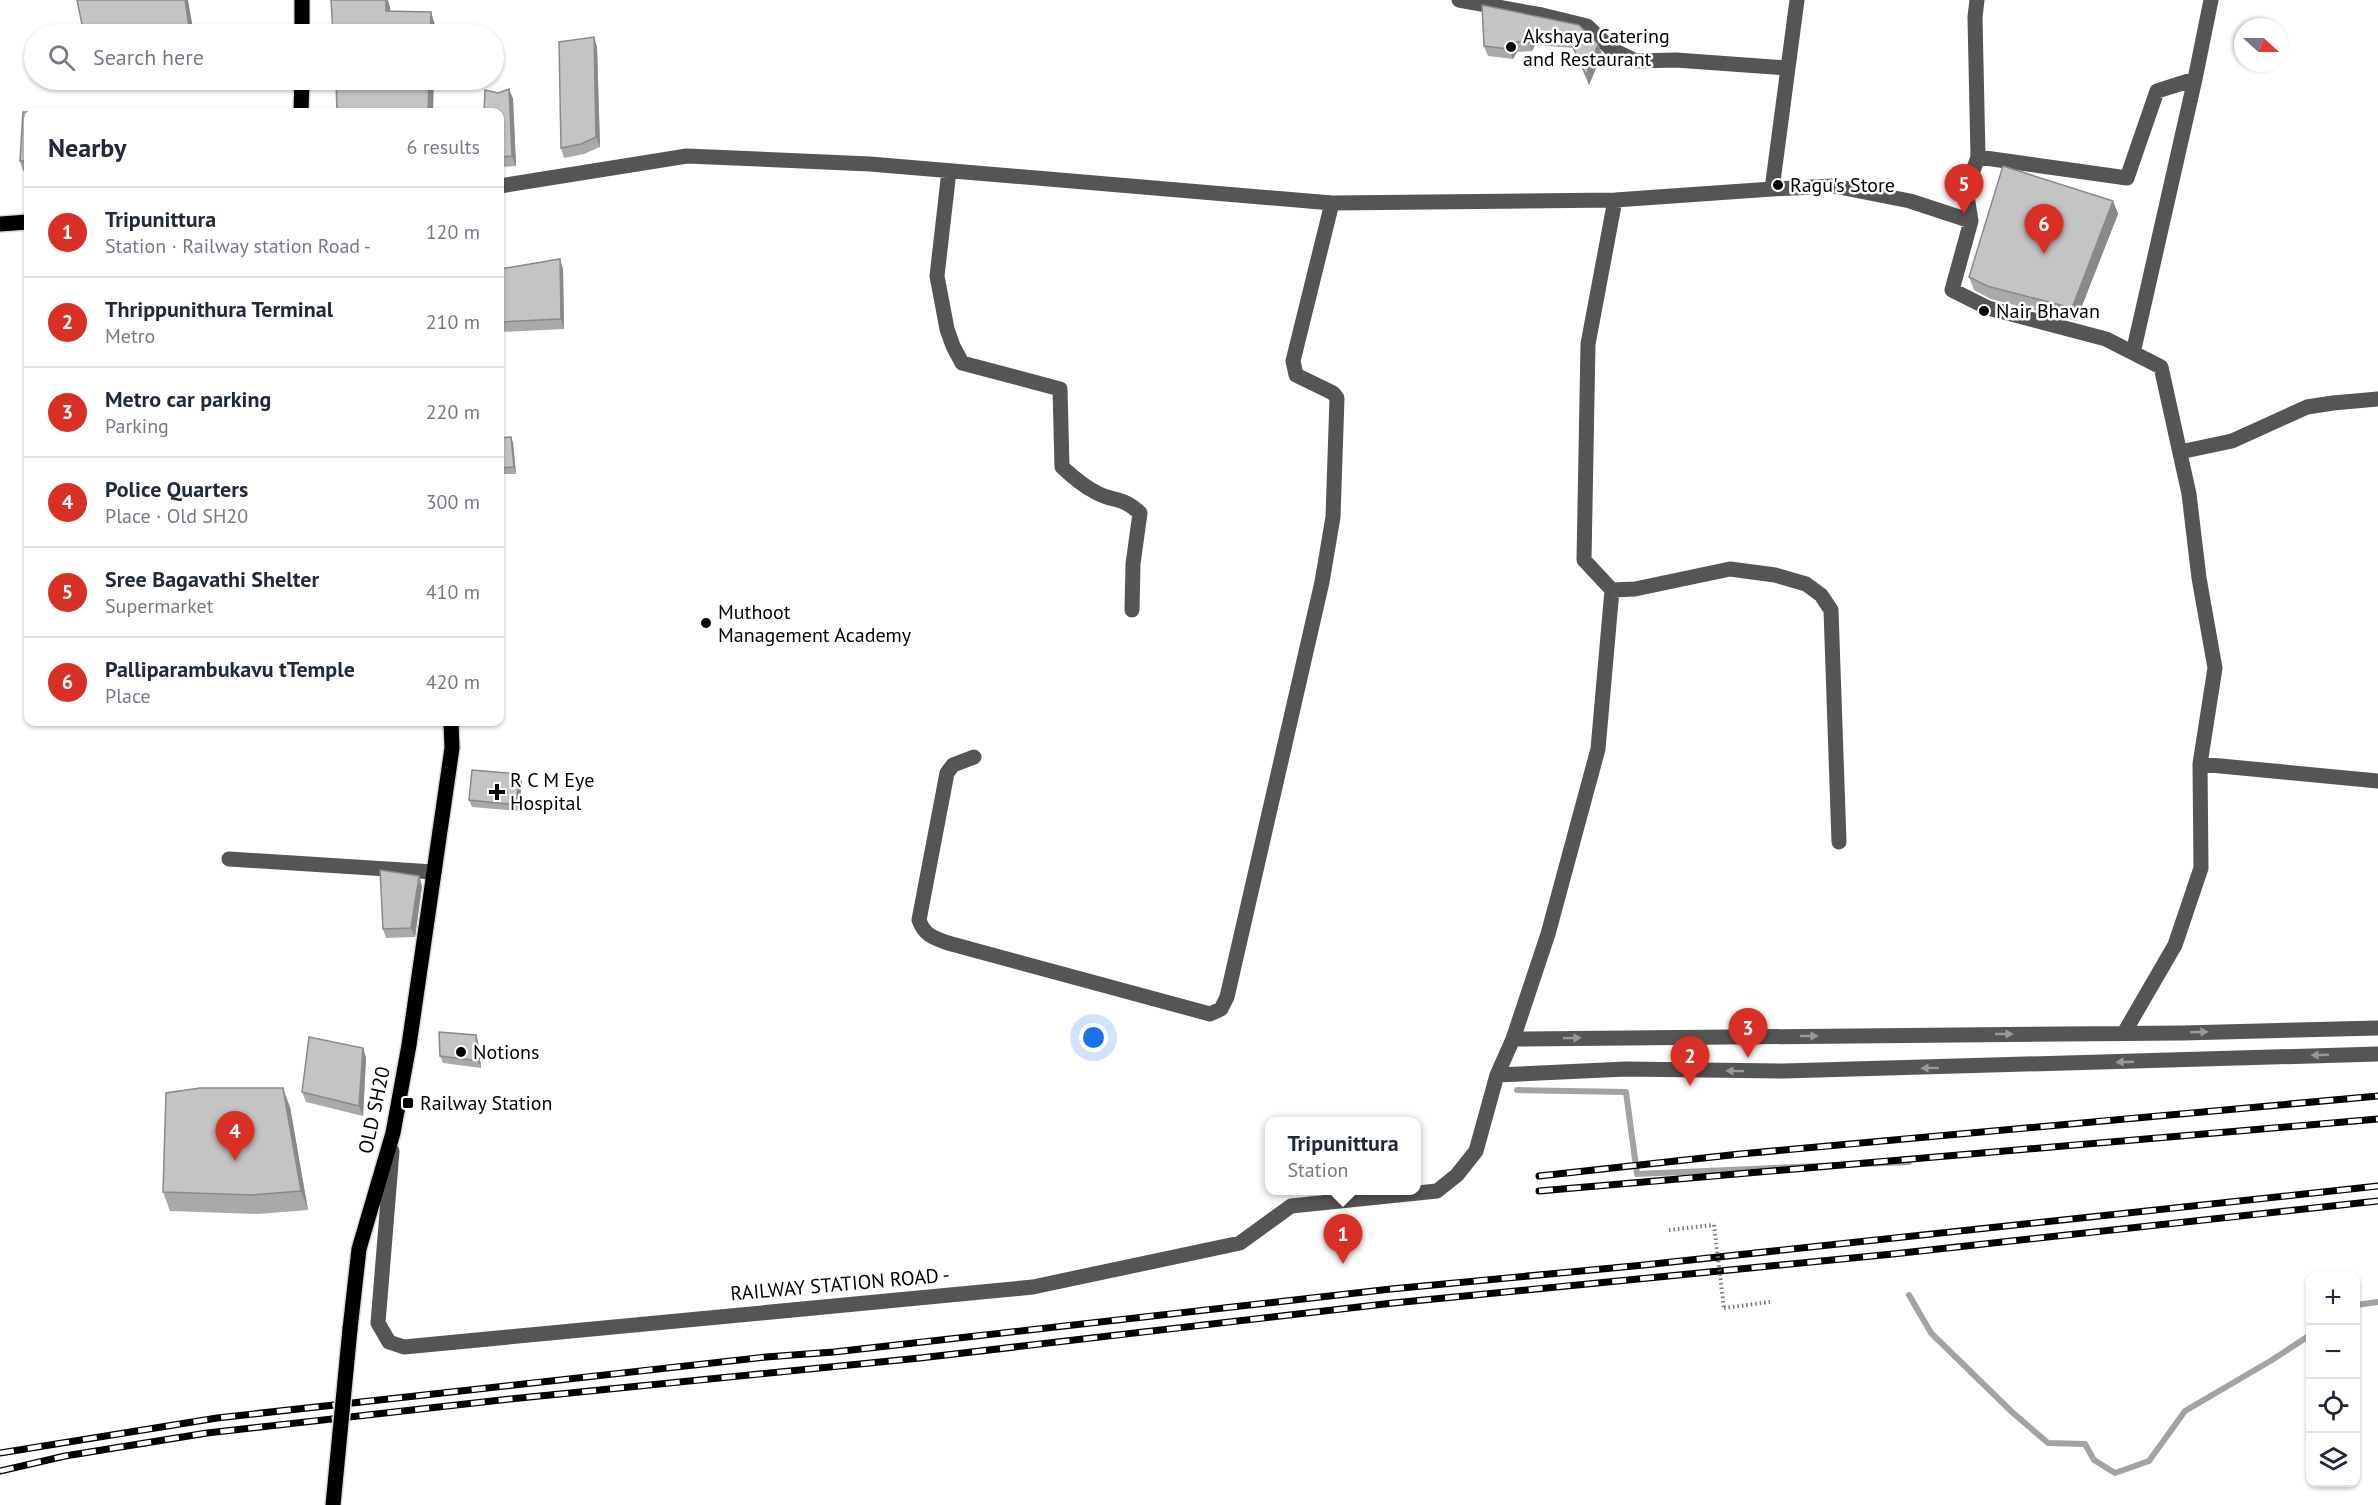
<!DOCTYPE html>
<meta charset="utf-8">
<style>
:root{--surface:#fff;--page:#f6f6f7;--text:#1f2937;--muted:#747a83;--line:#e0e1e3;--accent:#d93025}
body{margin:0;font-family:"PT Sans",sans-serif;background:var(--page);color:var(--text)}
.controls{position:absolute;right:18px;bottom:18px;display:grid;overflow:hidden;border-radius:12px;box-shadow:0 2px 4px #0004}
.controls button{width:54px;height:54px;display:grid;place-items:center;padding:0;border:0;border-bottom:2px solid var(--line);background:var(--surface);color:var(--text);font:30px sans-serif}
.compass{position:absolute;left:2234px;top:18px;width:54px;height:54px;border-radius:50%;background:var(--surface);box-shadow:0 2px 4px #0004;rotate:111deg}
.you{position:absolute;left:1094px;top:1038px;width:21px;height:21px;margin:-15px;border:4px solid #fff;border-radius:50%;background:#1a73e8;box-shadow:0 0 0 9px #1a73e833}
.badge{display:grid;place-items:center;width:39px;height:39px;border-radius:50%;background:var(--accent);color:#fff;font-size:20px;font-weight:700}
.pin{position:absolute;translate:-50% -50px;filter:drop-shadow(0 2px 3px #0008)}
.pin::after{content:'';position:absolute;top:32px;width:21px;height:18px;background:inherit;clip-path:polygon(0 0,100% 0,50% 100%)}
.popup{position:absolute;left:1265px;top:1117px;width:156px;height:78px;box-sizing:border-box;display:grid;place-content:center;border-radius:12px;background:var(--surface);filter:drop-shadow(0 2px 4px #0005);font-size:20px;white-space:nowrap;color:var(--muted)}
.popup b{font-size:22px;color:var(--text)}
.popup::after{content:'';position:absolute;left:50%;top:100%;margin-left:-12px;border:12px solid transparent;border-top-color:var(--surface)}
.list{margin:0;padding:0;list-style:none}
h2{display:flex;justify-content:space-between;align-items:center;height:78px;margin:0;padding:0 24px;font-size:26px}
h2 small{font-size:20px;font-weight:400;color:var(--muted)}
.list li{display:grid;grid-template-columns:39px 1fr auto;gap:18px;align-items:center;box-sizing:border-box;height:90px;padding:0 24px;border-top:2px solid var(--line)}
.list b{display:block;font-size:22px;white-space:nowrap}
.list p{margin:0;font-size:20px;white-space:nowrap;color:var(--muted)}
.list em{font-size:20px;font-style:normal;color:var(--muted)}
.icon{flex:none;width:33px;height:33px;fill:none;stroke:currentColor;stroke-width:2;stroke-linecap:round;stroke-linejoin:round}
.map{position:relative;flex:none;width:2378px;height:1505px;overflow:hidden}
.search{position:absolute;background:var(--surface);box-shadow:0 2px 4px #0004;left:24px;top:24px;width:480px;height:66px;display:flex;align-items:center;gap:15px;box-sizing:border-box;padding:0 21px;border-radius:33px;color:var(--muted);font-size:22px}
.panel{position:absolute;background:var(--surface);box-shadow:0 2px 4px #0004;left:24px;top:108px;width:480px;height:618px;border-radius:12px}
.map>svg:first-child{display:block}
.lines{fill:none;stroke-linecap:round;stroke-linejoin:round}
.stream{stroke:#a3a3a3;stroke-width:6}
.major-casing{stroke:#dbdbdb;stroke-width:18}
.path{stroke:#777;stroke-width:4;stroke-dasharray:1.5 3;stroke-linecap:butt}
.minor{stroke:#555;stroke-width:15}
.major{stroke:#000;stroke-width:15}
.rail-casing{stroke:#000;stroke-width:7}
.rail{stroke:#fff;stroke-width:4.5;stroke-dasharray:14;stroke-linecap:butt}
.major-bridge-casing{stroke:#dbdbdb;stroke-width:18;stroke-linecap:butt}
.path-bridge{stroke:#777;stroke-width:4;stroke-dasharray:1.5 3;stroke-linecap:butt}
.major-bridge{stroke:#000;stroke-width:15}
.wall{fill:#a9a9a9}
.shaded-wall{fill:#898989}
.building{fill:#c4c4c4;stroke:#898989;stroke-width:1.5}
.oneway{fill:#999}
.poi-dot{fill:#000;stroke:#fff;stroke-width:2}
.labels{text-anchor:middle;stroke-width:5;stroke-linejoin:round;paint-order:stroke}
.poi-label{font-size:20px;fill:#000;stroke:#fff;text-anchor:start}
.street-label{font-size:20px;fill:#000;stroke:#fff}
</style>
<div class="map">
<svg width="2378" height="1505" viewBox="0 0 2378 1505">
<rect width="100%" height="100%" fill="#fff"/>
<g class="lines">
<path class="stream" d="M1517,1090L1626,1092L1637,1174L1909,1162
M1909,1295L1931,1333L2012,1412L2048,1443L2085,1444L2094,1460L2115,1473L2149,1461L2185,1411L2272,1360L2310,1335
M2356,1305L2378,1302"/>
<g class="major-casing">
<path id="major" d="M302,34V0
M301,112L302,80
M0,224L28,222
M350,1329L359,1249L393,1133L409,1045L452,748L451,722"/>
</g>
<path class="path" d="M1669,1230L1714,1225
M1724,1308L1770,1302"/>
<path class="minor" d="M1459,0L1542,15L1587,26L1611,49L1636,61L1676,60L1788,68
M2195,79L2211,0
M1978,157L2127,178L2157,91L2195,79L2133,353
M949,171L937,276L947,329L953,346L962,363L1060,389L1062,467C1073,477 1083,486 1097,493C1115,502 1123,497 1140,513L1133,564L1132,610
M500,186L687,156L870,164L1332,203L1615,200L1772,189L1797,0
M1772,189L1834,186L1910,201L1971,221L1952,290L1988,308L2106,339L2161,367L2189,494L2199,578L2215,668L2200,764L2201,868L2175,945L2124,1033
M1971,221L1966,190L1978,157L1975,17L1977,0
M2180,452L2232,441L2307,407L2333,403L2378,399
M1612,590L1635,589L1730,569L1775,575L1806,584L1821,595L1831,610L1839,842
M974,757L953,765L947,773L919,920C924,935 934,938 948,943L1210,1014L1221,1009L1227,997L1322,582L1333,517L1337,398L1333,393L1296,375L1293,361L1332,203
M2200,764L2378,781
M229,859L434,872
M1513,1039L2183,1033L2378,1028
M1497,1075L1626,1069L1784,1071L2378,1054
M392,1151L378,1323L389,1342L404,1347L1033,1287L1240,1243L1291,1206L1437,1191L1457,1175L1476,1151L1497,1075L1513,1039L1548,934L1598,749L1612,590L1584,560L1588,344L1615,200"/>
<use href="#major" class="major"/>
<g class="rail-casing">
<path id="rail" d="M1539,1176L1740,1154L2378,1096
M1539,1191L2378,1119
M0,1453L217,1418L766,1357L834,1352L1391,1289L1644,1265L2378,1186
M0,1471L65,1456L207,1433L510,1399L920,1358L1393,1303L1893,1254L2378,1201"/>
</g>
<use href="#rail" class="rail"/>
<g class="major-bridge-casing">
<path id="major-bridge" d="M333,1505L350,1329"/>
</g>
<path class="path-bridge" d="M1714,1225L1724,1308"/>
<use href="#major-bridge" class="major-bridge"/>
</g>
<path class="wall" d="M1482,5L1598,44L1602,54L1589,85L1573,48L1535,45L1532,51L1517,52L1513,59L1488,56L1484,46Z
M594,37L597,47L600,147L584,154L564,158L561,148Z
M509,89L513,99L516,166L500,167V112L498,93Z
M28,112V171H23L20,161Z
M2113,201L2118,214L2076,321L1991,299L1974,290L1969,277Z
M500,269H563L564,329L500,332Z
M511,437L513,443L516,474H500V438Z
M522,781L519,811L472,807L469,800Z
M419,876L422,886L415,937L386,938L383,929Z
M476,1035L478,1041L481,1068L443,1063L440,1056Z
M363,1048L366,1058L363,1116L306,1102L302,1092Z
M290,1107L308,1210L258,1214L170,1211L163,1192Z"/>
<path class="shaded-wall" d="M185,0H188L194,34H190Z
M386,0H388L390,7L391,24L386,11Z
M431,12L435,25V34H430Z
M1532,35L1535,45L1532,51L1529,42Z
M594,37L597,47L600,147L596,137Z
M1514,42L1517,52L1513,59L1509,49Z
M1598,44L1602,54L1589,85L1586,75Z
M429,80H434L433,112H428Z
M509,89L513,99L516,166L512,156Z
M2113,201L2118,214L2076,321L2072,308Z
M560,259L563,269L564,329L561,319Z
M511,437L513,443L516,474L514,467Z
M520,774L522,781L519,811L516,805Z
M419,876L422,886L415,937L411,928Z
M476,1035L478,1041L481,1068L478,1061Z
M363,1048L366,1058L363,1116L359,1106Z
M283,1088L290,1107L308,1210L301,1191Z"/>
<path class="building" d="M77,0H185L190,34H84Z
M331,0H386V11L431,12L430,34H333Z
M1482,5L1579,25L1598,44L1586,75L1569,39L1532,35L1529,42H1514L1509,49L1484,46Z
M594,37L596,137L581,144L561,148L559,42Z
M336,80H429L428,112H337Z
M509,89L512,156L500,157V112H484L485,90L498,93Z
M23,112H52H28V161H20Z
M2003,166L2113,201L2072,308L1987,286L1969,277Z
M560,259L561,319L500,322V269Z
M511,437L514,467L500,468V438Z
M472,770L520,774L516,805L469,800Z
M380,870L419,876L411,928L383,929Z
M439,1032L476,1035L478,1061L440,1056Z
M309,1037L363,1048L359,1106L302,1092Z
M200,1088H283L301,1191L251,1195L163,1192L166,1093Z"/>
<defs><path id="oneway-solid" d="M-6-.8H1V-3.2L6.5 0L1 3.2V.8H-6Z" transform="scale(1.5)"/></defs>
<g class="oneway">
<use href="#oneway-solid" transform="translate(2199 1032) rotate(-2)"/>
<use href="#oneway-solid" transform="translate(2004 1034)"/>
<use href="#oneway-solid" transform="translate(1809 1036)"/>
<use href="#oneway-solid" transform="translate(1572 1038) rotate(-1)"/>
<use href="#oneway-solid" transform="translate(2320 1055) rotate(178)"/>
<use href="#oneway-solid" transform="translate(2125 1062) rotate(178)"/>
<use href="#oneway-solid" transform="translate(1930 1068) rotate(179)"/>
<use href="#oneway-solid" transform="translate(1735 1071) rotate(-179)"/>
</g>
<g class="poi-dot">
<circle cx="1511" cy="47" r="6"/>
<circle cx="1778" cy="185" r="6"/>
<circle cx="1984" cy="311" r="6"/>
<circle cx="706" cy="623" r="6"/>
<path d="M494 783h6v6h6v6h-6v6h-6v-6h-6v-6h6z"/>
<circle cx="461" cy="1052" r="6"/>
<rect x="402" y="1097" width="12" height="12" rx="3"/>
</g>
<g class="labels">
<g class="poi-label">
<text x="1523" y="43">Akshaya Catering<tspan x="1523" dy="23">and Restaurant</tspan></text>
<text x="1790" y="192">Ragu's Store</text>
<text x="1996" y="318">Nair Bhavan</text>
<text x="718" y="619">Muthoot<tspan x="718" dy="23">Management Academy</tspan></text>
<text x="510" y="787">R C M Eye<tspan x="510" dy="23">Hospital</tspan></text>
<text x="473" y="1059">Notions</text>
<text x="420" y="1110">Railway Station</text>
</g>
<g class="street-label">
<text transform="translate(374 1110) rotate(-78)" y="7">OLD SH20</text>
<text transform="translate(840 1284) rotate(-5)" y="7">RAILWAY STATION ROAD -</text>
</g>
</g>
</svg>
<div class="controls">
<button>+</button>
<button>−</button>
<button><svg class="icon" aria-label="locate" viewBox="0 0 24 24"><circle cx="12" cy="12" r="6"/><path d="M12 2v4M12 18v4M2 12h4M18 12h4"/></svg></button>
<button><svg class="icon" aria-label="layers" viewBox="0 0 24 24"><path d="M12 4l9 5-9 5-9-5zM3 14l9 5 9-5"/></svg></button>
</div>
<svg class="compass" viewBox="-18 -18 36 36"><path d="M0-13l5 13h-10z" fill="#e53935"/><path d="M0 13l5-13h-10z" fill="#747a83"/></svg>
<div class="you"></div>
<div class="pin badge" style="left:1343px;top:1264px">1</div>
<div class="popup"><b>Tripunittura</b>Station</div>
<div class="pin badge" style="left:1690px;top:1086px">2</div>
<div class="pin badge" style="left:1748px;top:1058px">3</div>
<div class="pin badge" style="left:235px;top:1161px">4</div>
<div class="pin badge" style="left:1964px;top:214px">5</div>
<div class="pin badge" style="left:2044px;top:254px">6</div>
<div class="search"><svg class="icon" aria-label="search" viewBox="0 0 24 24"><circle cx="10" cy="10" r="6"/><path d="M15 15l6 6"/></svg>Search here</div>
<section class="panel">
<h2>Nearby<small>6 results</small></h2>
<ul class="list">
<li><span class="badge">1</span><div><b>Tripunittura</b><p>Station · Railway station Road -</p></div><em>120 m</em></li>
<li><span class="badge">2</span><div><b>Thrippunithura Terminal</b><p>Metro</p></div><em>210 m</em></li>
<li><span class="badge">3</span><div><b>Metro car parking</b><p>Parking</p></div><em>220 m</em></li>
<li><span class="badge">4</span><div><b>Police Quarters</b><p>Place · Old SH20</p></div><em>300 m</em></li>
<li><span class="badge">5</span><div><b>Sree Bagavathi Shelter</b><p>Supermarket</p></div><em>410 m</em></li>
<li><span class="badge">6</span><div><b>Palliparambukavu tTemple</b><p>Place</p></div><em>420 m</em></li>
</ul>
</section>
</div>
